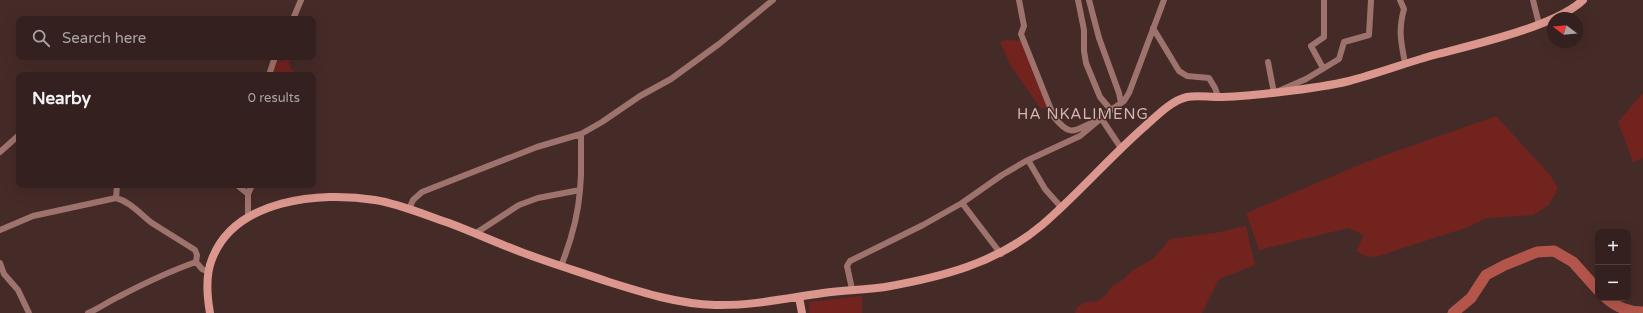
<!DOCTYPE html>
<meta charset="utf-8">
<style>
:root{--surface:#34201e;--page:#3c2827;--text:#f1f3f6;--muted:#a9a3a4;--line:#4e3e3c}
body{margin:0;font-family:"Varela Round",sans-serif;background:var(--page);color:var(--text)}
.controls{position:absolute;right:12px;bottom:12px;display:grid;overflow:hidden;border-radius:8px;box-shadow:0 4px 16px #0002}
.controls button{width:36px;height:36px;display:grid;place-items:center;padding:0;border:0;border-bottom:1px solid var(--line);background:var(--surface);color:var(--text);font:20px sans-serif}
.compass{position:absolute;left:1547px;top:12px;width:36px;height:36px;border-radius:50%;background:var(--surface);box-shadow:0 4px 16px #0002;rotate:286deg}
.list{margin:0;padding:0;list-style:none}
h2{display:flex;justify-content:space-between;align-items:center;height:52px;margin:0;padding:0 16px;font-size:17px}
h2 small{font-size:13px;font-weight:400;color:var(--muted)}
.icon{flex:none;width:22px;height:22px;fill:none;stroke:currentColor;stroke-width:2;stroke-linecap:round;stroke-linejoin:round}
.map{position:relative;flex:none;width:1643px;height:313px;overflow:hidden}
.search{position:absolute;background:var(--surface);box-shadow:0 4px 16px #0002;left:16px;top:16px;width:300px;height:44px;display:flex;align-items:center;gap:10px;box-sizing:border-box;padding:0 14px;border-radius:8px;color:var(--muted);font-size:15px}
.panel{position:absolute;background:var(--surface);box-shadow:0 4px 16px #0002;left:16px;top:72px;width:300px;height:116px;border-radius:8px}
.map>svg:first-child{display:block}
.green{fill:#72231e}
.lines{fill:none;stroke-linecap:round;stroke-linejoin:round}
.river{stroke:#b4554c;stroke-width:11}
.minor{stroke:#9f736d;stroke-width:6}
.secondary{stroke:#db968d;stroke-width:8}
.labels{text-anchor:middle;stroke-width:3;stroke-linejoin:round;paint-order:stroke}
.quarter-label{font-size:15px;letter-spacing:1px;fill:#d8b7b3;stroke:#452b28}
</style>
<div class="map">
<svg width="1643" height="313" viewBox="0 0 1643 313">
<rect width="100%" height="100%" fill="#452b28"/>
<path class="green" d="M1007,40L1021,41L1048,106L1041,109L1011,66L1000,42Z
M284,57H291L289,64L292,70L301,75L283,74L273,75L276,59L282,62Z
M1643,93V158L1633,162L1618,122Z
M1496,116L1550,175L1558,188L1549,205L1533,215L1487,218L1468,227L1379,256L1368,257L1356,251L1364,235L1348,228L1259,250L1246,213L1366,162Z
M1246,226L1255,265L1219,279L1202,313H1075L1077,307L1086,302L1098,301L1107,294L1112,286L1121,281L1133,270L1153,259L1170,239L1215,233Z
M862,296V313H809V302Z"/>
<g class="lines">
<path class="river" d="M1606,298C1616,307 1629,312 1643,312
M1453,313L1471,298L1486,275L1505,265L1537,252L1554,251L1573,262L1598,290"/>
<path class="minor" d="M1019,0L1024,26L1021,34L1054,117C1072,139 1074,129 1094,122
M1078,0L1084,30V51L1086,63L1100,97L1111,110
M1089,0L1099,38L1119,93L1121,103
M1400,0L1404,9C1398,31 1401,42 1405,63
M1533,0L1539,24
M293,19L301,0
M1153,28L1179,71L1187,76L1209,78L1215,88L1218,97
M1268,62L1274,93L1306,79L1339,59L1344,42L1369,35L1371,0
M1323,68L1311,46L1324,37V0
M269,75L275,57
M1101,118L1121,148
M0,152L19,135
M1028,160L1045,189L1061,207
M237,185L248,194
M116,198L117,185
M409,209L413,200L422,192L537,147L581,134L602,122L640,96L671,79L719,44L773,0
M248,217V194L252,185
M0,230L33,216L116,198C131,202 140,214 152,223C166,232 181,241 195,250L197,255L196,262
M476,233L519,205L538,198L580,190L581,175V134
M1001,254L962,203L1002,175L1026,161L1080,136L1111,110L1124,101L1129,93L1164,0
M0,263L4,274L18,290L29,313
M561,266C571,241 578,217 580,190
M852,289L847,266L850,261L923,225L962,203
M88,313C100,308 109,301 120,296C145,283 170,271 196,262L202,269L209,272"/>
<path class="secondary" d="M799,297L802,313
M210,313C207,296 205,276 212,259C235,199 320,191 375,200C400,204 425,215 449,223C473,232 497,243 521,252C550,263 580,272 609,282C644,293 679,304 715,305C751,306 788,298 823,293C844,290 865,290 885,287C942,277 997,263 1042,225C1077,195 1108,159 1143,128C1156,117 1170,101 1187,97C1197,95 1208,97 1218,97C1236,97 1254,95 1272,93C1297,90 1325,87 1349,81C1379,73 1408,62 1438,54C1476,44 1556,26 1583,0"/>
</g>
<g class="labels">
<g class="quarter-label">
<text x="1083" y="119">HA NKALIMENG</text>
</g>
</g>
</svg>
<div class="controls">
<button>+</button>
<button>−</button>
</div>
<svg class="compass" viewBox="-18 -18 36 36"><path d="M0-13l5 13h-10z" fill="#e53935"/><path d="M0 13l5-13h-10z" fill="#a9a3a4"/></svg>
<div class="search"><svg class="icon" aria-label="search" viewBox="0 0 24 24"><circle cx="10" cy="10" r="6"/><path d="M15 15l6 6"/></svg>Search here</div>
<section class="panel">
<h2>Nearby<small>0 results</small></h2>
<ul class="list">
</ul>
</section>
</div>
